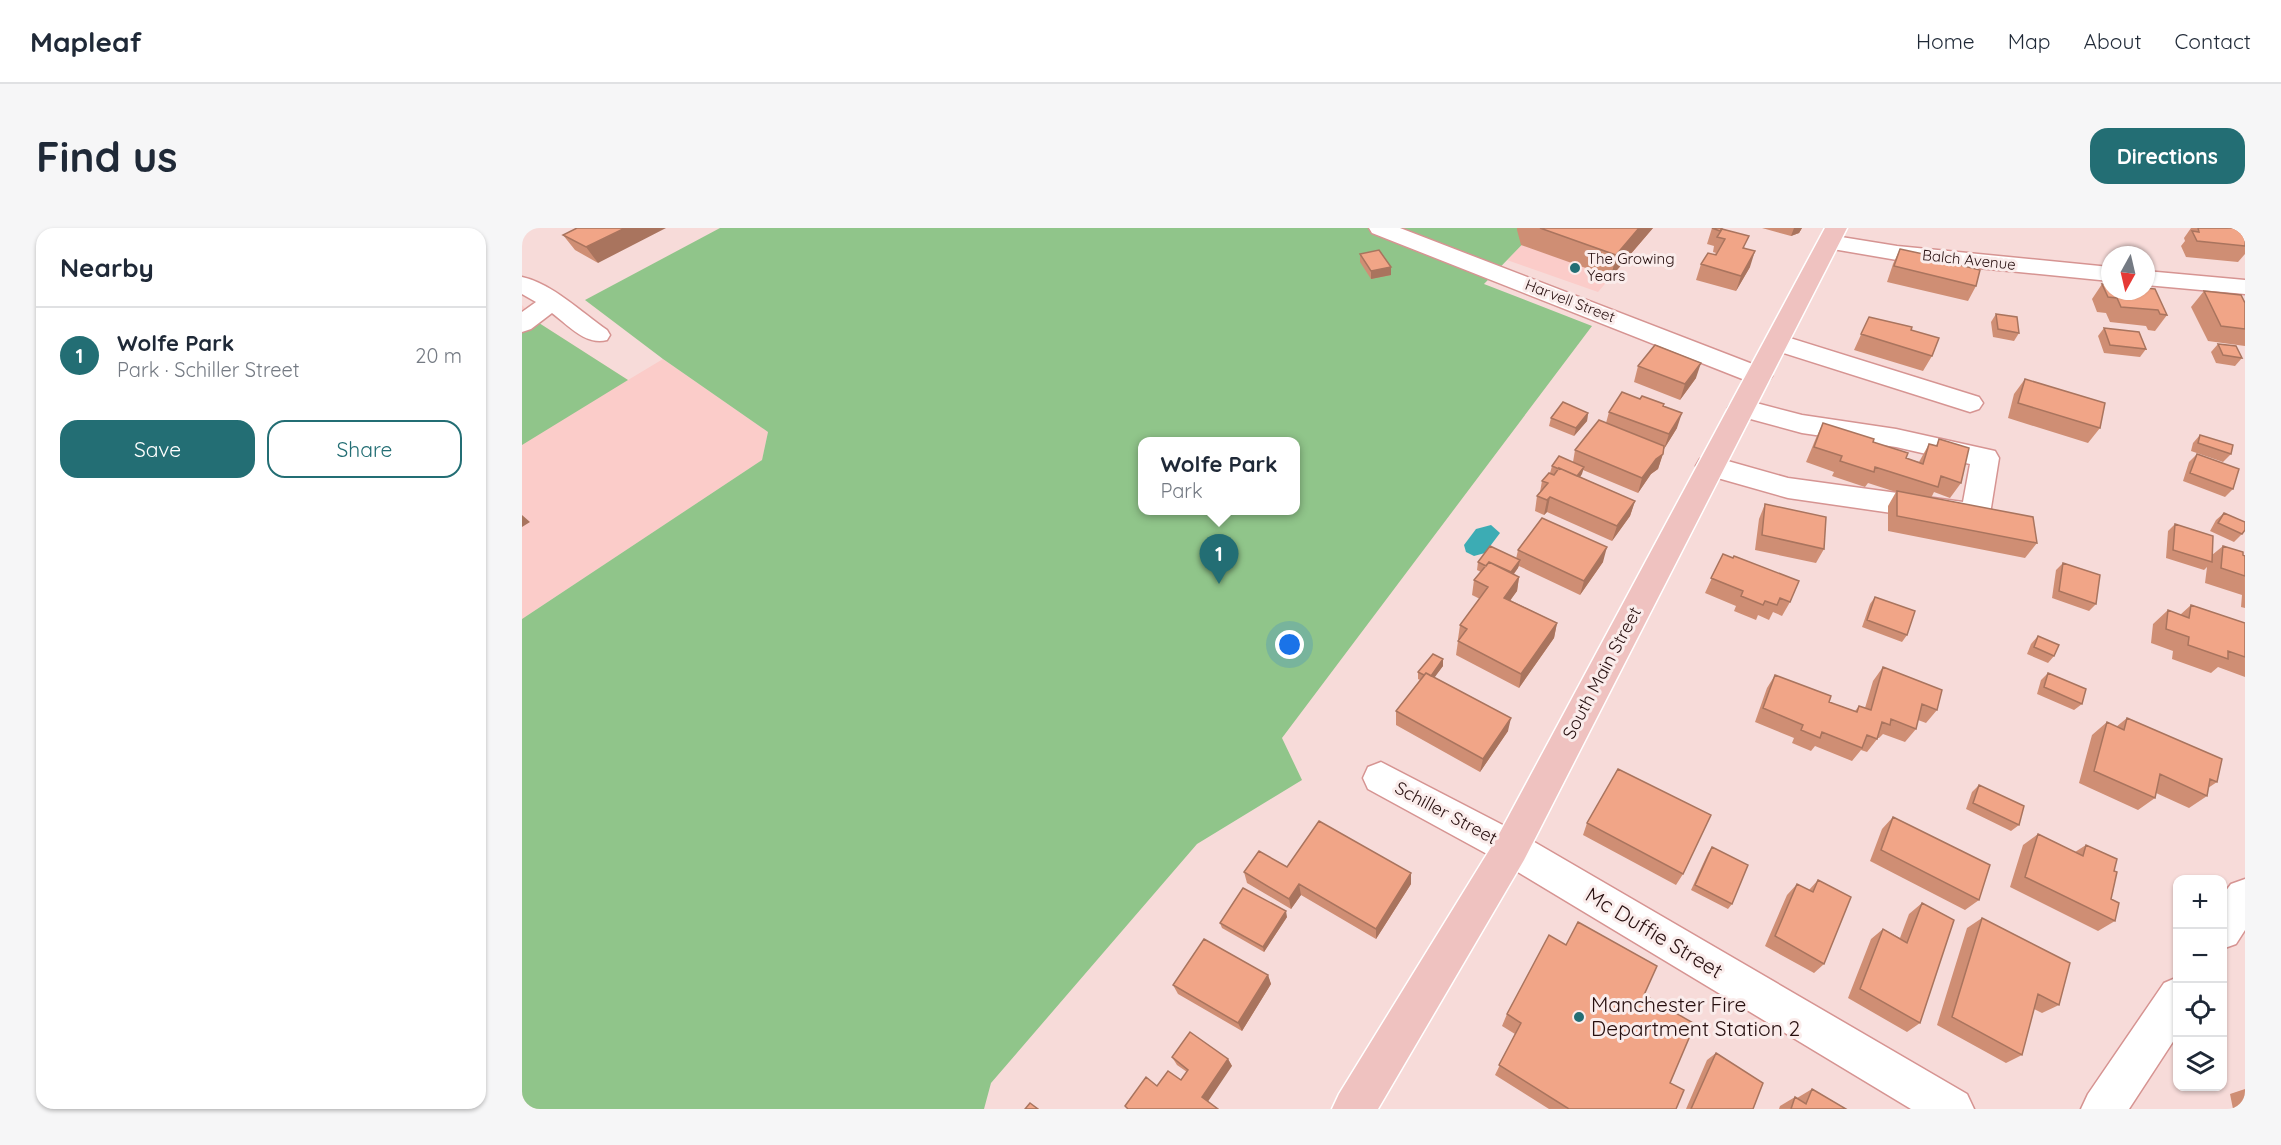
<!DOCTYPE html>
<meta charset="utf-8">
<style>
:root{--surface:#fff;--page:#f6f6f7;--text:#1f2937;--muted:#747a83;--line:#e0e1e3;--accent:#236e74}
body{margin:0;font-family:Quicksand,sans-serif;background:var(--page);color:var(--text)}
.controls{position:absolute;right:18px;bottom:18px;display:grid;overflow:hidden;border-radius:12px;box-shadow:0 2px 4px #0004}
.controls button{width:54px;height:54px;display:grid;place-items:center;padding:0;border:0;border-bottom:2px solid var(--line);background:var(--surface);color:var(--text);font:30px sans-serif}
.compass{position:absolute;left:1579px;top:18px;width:54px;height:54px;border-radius:50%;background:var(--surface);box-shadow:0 2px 4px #0004;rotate:188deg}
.you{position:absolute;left:768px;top:417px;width:21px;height:21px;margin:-15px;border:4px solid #fff;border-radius:50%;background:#1a73e8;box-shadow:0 0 0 9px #1a73e833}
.badge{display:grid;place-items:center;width:39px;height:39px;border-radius:50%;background:var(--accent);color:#fff;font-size:20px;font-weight:700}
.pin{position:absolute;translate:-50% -50px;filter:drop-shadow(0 2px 3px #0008)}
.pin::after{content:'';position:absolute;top:32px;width:21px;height:18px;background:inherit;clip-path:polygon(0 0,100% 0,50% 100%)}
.popup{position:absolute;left:616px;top:209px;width:162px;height:78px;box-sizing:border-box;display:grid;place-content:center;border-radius:12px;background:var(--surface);filter:drop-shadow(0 2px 4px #0005);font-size:20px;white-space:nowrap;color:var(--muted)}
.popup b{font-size:22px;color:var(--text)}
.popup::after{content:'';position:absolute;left:50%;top:100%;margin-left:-12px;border:12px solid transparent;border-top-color:var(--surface)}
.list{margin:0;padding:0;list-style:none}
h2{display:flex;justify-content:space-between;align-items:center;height:78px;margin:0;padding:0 24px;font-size:26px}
h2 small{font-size:20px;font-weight:400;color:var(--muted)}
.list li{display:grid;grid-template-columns:39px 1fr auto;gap:18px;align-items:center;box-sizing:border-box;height:96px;padding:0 24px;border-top:2px solid var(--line)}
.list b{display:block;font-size:22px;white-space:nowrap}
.list p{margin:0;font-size:20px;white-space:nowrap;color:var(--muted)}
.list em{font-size:20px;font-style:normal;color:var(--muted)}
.actions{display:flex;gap:12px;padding:18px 24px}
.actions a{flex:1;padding:14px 0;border:2px solid var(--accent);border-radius:18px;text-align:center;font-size:21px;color:var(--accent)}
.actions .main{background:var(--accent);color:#fff}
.icon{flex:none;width:33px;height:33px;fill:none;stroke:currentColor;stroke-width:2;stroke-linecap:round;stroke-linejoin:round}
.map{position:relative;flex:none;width:1723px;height:881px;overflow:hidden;border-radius:18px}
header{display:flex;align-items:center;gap:36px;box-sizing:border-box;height:84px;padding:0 30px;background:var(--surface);border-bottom:2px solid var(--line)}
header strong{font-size:28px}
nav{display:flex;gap:33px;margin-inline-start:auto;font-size:21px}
.intro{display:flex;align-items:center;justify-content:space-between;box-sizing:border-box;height:144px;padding:0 36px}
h1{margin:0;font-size:42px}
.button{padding:15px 27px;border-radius:18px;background:var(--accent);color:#fff;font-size:21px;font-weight:700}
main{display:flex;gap:36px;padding:0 36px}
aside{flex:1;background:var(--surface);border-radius:18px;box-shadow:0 2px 4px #0004}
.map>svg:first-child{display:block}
.built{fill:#fbccc9}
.green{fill:#90c58a;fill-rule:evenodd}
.water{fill:#3cacb4}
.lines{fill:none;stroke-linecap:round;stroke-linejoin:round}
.minor-casing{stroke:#d69492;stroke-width:3}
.major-casing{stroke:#fff;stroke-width:3}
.minor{fill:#fff;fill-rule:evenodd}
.major{fill:#efc2c0;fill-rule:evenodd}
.wall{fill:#cf8e74}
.shaded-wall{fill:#a9745e}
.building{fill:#f1a587;stroke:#a9745e;stroke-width:1.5}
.poi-dot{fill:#236e74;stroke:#faeceb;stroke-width:2}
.labels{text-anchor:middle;stroke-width:6;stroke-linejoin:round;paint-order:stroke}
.far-poi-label{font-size:15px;fill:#270f0f;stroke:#faeceb;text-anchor:start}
.far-street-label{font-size:15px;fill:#270f0f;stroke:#faeceb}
.street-label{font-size:18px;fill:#270f0f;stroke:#faeceb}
.near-street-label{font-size:21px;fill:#270f0f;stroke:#faeceb}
.near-poi-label{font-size:21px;fill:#270f0f;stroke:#faeceb;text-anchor:start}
</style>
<header>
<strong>Mapleaf</strong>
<nav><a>Home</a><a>Map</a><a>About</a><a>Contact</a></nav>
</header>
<div class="intro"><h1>Find us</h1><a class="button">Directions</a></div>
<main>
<aside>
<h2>Nearby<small></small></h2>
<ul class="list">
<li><span class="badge">1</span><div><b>Wolfe Park</b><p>Park · Schiller Street</p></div><em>20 m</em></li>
</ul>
<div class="actions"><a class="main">Save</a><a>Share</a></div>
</aside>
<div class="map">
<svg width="1723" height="881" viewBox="0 0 1723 881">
<rect width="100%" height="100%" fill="#f7dbd9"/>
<path class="built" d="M1016,0H1131L1076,64L985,32Z
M0,77L17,95L106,152L141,131L246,204L240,232L0,391Z"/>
<path class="green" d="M198,0H1016L962,56L1070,98L760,510L780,552L675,616L469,855L462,881H0V391L240,232L246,204L141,131L63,72ZM620,214H774V282H620Z
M17,95L106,152L0,217V104Z"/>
<path class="water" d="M969,297L978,305L963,325L952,328L944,324L942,317L954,301Z"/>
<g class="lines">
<g class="minor-casing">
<path id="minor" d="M847,0H878L1246,142L1250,148L1246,154L1237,156L1228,154L850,5Z
M1307,7L1375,18L1588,39V53L1375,32L1299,19L1296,14L1299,9Z
M1624,43L1723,52V66L1624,57Z
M0,49C31,56 59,84 85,102L88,107L85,112C64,118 46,97 30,85L9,101L0,104V84L14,74L0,66Z
M1255,106L1457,169L1461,175L1457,181L1448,184L1246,120L1242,114L1246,108Z
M1219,171L1280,187L1374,201L1473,223L1477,230L1468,286L1463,294L1453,297L1266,270L1178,245L1174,238L1178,231L1188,228L1266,250L1441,274L1448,236L1374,219L1280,205L1210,186L1206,180L1210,174Z
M859,534L1002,608L1445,866L1452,881H1389L976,632L846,561L841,550L846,539Z
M1723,651V702L1714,716L1700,721V668L1709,656Z
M1656,749V806L1607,881H1559L1566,866L1642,755Z"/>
</g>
<g class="major-casing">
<path id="major" d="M1303,0H1325L1002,632L856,881H810L817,866L976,608Z"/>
</g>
<use href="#minor" class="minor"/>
<use href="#major" class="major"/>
</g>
<path class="wall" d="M55,0L76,35L53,22L41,7Z
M995,0H1131L1089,49L999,17L995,2Z
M1190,0L1201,1L1223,20L1228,39L1214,63L1174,52L1179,36L1194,25L1191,24L1192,18L1185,16Z
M1240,0H1280L1277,5L1269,8Z
M1669,0H1718L1723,9V26L1716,34L1664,29L1659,18L1663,13L1662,10Z
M1378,21L1405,29L1454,58L1446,73L1365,54L1371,36Z
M838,26L869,39V47L849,51L838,34Z
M1580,56L1624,63L1645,87L1633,103L1626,102L1624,98L1588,94L1584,85L1575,84L1570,71Z
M1682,63L1723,75V118L1686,113L1669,79Z
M1474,86L1497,105L1492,113L1471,109L1469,94Z
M1347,89L1410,128L1401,143L1332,122Z
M1582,100L1624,121L1618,129L1582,125L1576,108Z
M1696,116L1720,130L1713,138L1694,135L1689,124Z
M1116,138L1174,150L1158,172L1112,154Z
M1503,151L1578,200L1566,215L1486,190L1492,166Z
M1118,171L1142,176V178L1155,200L1142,221L1136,241L1129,246L1116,265L1061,242L1058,249L1113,273L1108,288L1090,313L1025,284L1022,287L1013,283L1015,268L1018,264L1020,253L1028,245L1030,238L1051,234L1053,222L1084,195L1087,184Z
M1066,185L1065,193L1052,208L1027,198L1029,190Z
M1301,195L1351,214L1384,230L1397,234L1407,216L1414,218L1417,211L1439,255L1428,270L1412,264L1409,270L1515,315L1503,330L1366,303V278L1374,264L1346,255L1343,259L1310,248L1312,244L1284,234L1294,210Z
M1678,207L1709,226L1701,234L1669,223L1671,215Z
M1675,226L1711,261L1703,269L1661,253L1667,234Z
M1243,276L1302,321L1294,335L1233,322L1237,291Z
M1702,285L1720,306L1712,314L1688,303L1694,292Z
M1653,296L1690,327L1701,318L1723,328V380L1719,379L1720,367L1683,355L1685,339L1682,342L1644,330L1646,303Z
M996,322L1081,334L1058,367L997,338L992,346L997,349L995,363L988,372L1035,395L1032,410L997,460L934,427L936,413L937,412L936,411L938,397L958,371L950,367L952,352L959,344L955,342L956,334L994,331Z
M1201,326L1268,374L1260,388L1251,384L1247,392L1236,387L1234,392L1212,383L1214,378L1183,365Z
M1541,335L1574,376L1567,383L1530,370L1534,342Z
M1353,369L1385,407L1380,414L1340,399L1348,376Z
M1669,377L1723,395V449L1696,439L1689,445L1650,431L1651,423L1629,415L1631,396L1646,382L1658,387Z
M1516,408L1532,428L1526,435L1505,426L1509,416Z
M921,431V438L912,449L986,503L958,544L874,497V483L898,452L896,451V444Z
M1361,439L1415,482L1404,495L1396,492L1394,501L1383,514L1361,506L1357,510H1356L1345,524L1339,522L1330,533L1293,518L1289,523L1270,515L1272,510L1233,494L1245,460L1253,447L1307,474L1333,483L1337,478L1343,480L1351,453Z
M1526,445L1560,476L1552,482L1515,466L1519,452Z
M1605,490L1695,554L1686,560L1685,568L1667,580L1634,565L1633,570L1616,582L1557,555L1570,507L1585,494L1594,499Z
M1457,557L1497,597L1489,603L1444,581L1450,564Z
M1371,589L1457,672L1443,682L1348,633L1360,601Z
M1065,595L1161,646L1154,657L1061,607Z
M1516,606L1553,624L1564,617L1592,643L1589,671L1593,693L1576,703L1488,659L1501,617Z
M1190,619L1210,676L1206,681L1169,662L1186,625Z
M722,644L889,645V656L854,711L779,667L769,681L725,655Z
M1296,652L1302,736L1292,745L1243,718L1265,667L1275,656L1287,662Z
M1400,675L1398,795L1385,804L1326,770L1349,711L1361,701L1378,710L1387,686Z
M765,689L742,724L700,700L698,695Z
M1460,690L1537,777L1520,785L1512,781L1500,827L1484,835L1415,797L1445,700Z
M746,747L749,756L720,803L656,766L651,757Z
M1122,767L1148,855L1154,881H1027L973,847L993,806L980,798L985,786Z
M1194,825L1231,881H1164L1185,832Z
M650,829L706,831L710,838L659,852L665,844L655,837Z
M1290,861L1324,881H1257L1258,878L1273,869L1275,870Z
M1723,861V881H1711L1708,866Z"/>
<path class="shaded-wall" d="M103,0H144L76,35L64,19Z
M1117,0H1131L1089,49L1094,27Z
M1272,0H1280L1277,5L1269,8Z
M1233,23L1228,39L1214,63L1219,48Z
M869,39V47L849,51V43Z
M1179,135L1174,150L1158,172L1163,156Z
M1066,185L1065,193L1052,208L1054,200Z
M1160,185L1155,200L1142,221L1147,206Z
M1141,226L1136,241L1129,246L1116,265L1120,250L1134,231Z
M1062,239L1060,246L1053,257L1055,249Z
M1028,269L1025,284L1022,287L1025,272Z
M1113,273L1108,288L1090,313L1095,298Z
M0,287L8,294L0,299Z
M1085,319L1081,334L1058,367L1062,353Z
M998,332L996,340L984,356L986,348Z
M997,349L995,363L980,384L982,370Z
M1035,395L1032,410L997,460L999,446Z
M921,431V438L907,457V450Z
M989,490L986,503L958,544L961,531Z
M889,645V656L854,711V701Z
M777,656L779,667L769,681L767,671Z
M764,683L765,689L742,724L741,719Z
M746,747L749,756L720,803L716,795Z
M706,831L710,838L685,875L680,869Z"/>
<path class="building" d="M55,0H103L64,19L41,7Z
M1018,0H1117L1094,27Z
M1190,0H1200L1198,3Z
M1676,0H1718L1723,9V18L1675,13L1670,3L1677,4Z
M1200,1L1227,8L1221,20L1233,23L1219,48L1179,36L1186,25L1194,27L1203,11L1195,9Z
M1378,21L1406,27L1405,29L1458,42L1454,58L1372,38Z
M857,22L869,39L849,43L838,26Z
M1580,56L1588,57V63H1624V60L1633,61L1645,87L1638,86L1636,82L1599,79L1595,70L1586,69Z
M1682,63L1719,67L1723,75V101L1699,98Z
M1474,86L1495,89L1497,105L1476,101Z
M1347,89L1390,99L1389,102L1417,110L1410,128L1339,106Z
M1582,100L1617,104L1624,121L1588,117Z
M1696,116L1714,118L1720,130L1701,127Z
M1133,117L1179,135L1163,156L1116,138Z
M1503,151L1583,175L1578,200L1496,175Z
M1100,164L1118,171L1120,168L1142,176L1141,178L1160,185L1147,206L1087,184Z
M1041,174L1066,185L1054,200L1029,190Z
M1077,192L1142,218L1141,226L1134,231L1120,250L1053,222Z
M1301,195L1352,211L1351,214L1386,225L1384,230L1401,236L1407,216L1415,218L1417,211L1447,220L1439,255L1419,248L1416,259L1353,239L1352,244L1318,233L1320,228L1292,219Z
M1678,207L1711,217L1709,226L1676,215Z
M1675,226L1717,241L1711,261L1668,245Z
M1037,228L1062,239L1055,248L1037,240V241L1030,238Z
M1037,240L1113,273L1095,298L1028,269L1025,272L1015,268L1026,255L1020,253L1027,245L1032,247Z
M1375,263L1511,289L1515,315L1375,288Z
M1243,276L1304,289L1302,321L1240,307Z
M1702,285L1723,294V302L1720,306L1696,295Z
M1020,290L1085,319L1062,353L996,322Z
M1653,296L1691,308L1690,334L1651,322Z
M968,318L998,332L989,344L967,334L964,338L956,334Z
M1701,318L1721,324V327L1723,328V348L1699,340Z
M1201,326L1211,330L1212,328L1277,353L1268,374L1258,370L1255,377L1243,373L1241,377L1219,368L1221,363L1189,350Z
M967,334L997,349L982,370L1035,395L999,446L936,413L945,401L938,397L966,359L952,352Z
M1541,335L1578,347L1574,376L1537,363Z
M1353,369L1393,383L1385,407L1345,392Z
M1669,377L1723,395V429L1706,423V431L1666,417L1667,409L1644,401L1646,382L1667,390Z
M1516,408L1537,417L1532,428L1512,419Z
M911,426L921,431L909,448L904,445L902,447L896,444Z
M1361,439L1420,462L1415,482L1400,476L1394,501L1369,491L1368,497L1360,494L1355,511L1345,507L1340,520L1300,504L1298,510L1279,502L1281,497L1241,480L1253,447L1309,468L1307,474L1335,484L1337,478L1349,482Z
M904,445L989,490L961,531L874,483Z
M1526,445L1564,461L1560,476L1522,459Z
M1605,490L1700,531L1695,554L1688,551L1685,568L1638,546L1633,570L1572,543L1585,494L1602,502Z
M1096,541L1189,587L1161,646L1065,595Z
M1457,557L1502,578L1497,597L1451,575Z
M1371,589L1468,637L1457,672L1359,622Z
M797,593L889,645L854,701L777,656L767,671L722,644L737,623L765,639Z
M1516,606L1561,628L1564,617L1595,631L1592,643L1595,644L1589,671L1597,675L1593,693L1503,649Z
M1190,619L1226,637L1210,676L1173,657Z
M1296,652L1329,669L1302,736L1253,708L1275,656L1291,664Z
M721,660L764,683L741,719L698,695Z
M1400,675L1432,692L1398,795L1338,761L1361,701L1385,715Z
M1460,690L1548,735L1537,777L1516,766L1500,827L1430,789Z
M1056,694L1135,738L1122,767L1173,796L1148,855L1162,862L1154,881H1047L977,837L999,795L985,786L1027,707L1044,717Z
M682,711L746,747L716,795L651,757Z
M668,804L706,831L680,869L696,881H606L603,878L624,849L635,858L646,843L659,852L666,842L650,829Z
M1194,825L1241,855L1231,881H1169Z
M1290,861L1324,881H1269L1273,869L1284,876Z
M508,875L516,881H503Z"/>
<g class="poi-dot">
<circle cx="1053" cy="40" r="6"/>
<circle cx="1057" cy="789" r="6"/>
</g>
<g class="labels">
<g class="far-poi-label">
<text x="1065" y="36">The Growing<tspan x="1065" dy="17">Years</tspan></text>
</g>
<g class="far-street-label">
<text transform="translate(1447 32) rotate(6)" y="5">Balch Avenue</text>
<text transform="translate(1048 73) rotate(21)" y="5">Harvell Street</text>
</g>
<g class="street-label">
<text transform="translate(1080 445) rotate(-62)" y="6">South Main Street</text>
<text transform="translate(924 585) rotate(28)" y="6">Schiller Street</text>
</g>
<g class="near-street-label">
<text transform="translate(1132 705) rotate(31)" y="7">Mc Duffie Street</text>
</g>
<g class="near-poi-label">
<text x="1069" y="784">Manchester Fire<tspan x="1069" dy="24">Department Station 2</tspan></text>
</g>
</g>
</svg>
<div class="controls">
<button>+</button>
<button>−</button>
<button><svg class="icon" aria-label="locate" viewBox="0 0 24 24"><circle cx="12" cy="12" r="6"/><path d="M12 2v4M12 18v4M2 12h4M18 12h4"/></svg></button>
<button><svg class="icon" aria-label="layers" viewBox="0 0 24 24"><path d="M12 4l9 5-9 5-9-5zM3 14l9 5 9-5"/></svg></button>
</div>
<svg class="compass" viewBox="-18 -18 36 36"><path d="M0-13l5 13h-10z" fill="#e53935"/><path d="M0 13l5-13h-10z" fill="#747a83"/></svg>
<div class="you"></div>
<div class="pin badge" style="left:697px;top:356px">1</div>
<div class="popup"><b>Wolfe Park</b>Park</div>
</div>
</main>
